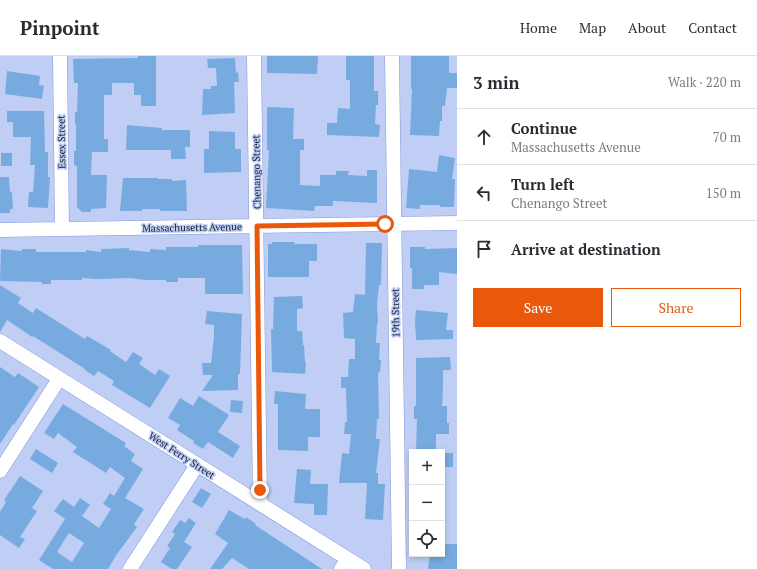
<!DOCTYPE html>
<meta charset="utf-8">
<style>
:root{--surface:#fff;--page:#f7f7f7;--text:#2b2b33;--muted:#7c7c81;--line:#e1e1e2;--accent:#ea580c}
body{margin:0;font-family:"PT Serif",serif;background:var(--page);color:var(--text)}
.controls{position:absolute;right:12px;bottom:12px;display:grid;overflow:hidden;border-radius:0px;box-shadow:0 2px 6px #0003}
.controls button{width:36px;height:36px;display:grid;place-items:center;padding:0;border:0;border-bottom:1px solid var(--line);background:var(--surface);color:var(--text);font:20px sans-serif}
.stop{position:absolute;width:12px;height:12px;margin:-9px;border:3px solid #ea580c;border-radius:50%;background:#fff}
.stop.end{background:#ea580c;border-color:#fff;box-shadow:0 1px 4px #0008}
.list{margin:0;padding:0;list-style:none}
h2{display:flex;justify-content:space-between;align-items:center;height:52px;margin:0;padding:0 16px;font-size:17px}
h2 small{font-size:13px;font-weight:400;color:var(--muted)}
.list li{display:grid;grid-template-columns:26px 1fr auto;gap:12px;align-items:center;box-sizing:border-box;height:56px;padding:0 16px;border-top:1px solid var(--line)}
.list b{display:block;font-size:15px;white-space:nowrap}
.list p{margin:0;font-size:13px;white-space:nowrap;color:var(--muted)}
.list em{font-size:13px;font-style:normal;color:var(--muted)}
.actions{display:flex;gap:8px;padding:12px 16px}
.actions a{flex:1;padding:9px 0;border:1px solid var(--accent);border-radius:0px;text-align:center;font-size:14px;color:var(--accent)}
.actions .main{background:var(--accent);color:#fff}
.icon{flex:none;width:22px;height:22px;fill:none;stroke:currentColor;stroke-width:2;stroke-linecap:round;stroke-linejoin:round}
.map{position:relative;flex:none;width:457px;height:513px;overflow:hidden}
header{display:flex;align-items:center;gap:24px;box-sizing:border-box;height:56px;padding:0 20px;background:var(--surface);border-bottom:1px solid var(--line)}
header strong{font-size:19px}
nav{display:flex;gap:22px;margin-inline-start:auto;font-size:14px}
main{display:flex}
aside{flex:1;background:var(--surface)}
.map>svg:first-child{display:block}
.building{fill:#77abe0;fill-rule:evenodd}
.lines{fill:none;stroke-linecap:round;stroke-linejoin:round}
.minor-casing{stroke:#8398d6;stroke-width:15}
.minor{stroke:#fff;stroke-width:14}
.route{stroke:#ea580c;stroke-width:5}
.labels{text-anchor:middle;stroke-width:3;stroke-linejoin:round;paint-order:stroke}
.street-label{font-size:10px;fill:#131b32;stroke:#c0cef6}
</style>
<header>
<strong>Pinpoint</strong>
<nav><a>Home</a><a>Map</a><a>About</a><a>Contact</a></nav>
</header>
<main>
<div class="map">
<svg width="457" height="513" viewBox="0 0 457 513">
<rect width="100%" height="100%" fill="#c0cef6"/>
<path class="building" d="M138,0H156V50H141V39H134V27H112V39H104V83H108V96H92L91,119H107L106,152L91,153V156H82L77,151V110L74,109V95H76V68H75V56H77L78,27H74L73,3L138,2Z
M267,0H318L317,18L267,17Z
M346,0H374V35H378V49H376L375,68L380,69L379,81L327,79V67H337L338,52L350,53V24H346Z
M411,0H449V17H457V32H447L445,50H442V65H440L439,80L410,79L412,33H411Z
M235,2L236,17L238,16L239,26H234L235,57L202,59L203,33H211V30H217L216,12H208L207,3Z
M7,15L40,20L39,29L44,30L42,43L5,38Z
M267,51L294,52L293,83H304V94H300V129L320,130V119H336V115H349L348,119L367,120V114H377V147L333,145V150H315L314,155L266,152L269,94H267Z
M7,55H44L45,96H48V121H50L48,152L28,151L29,136H33L35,109H30L31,81H13V66H7Z
M127,69L162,72V74H190V91H185L186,103H171V94H126Z
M209,75L235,76V93H241V116L204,117V93H209Z
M1,97H12V110H1Z
M439,99L455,102L452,123H455L454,151H440V149H420V153L406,152L409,113L437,116Z
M0,121H9L10,136H12L13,153H10V157H0Z
M123,122H158V123H172V125L186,124L187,155H160V153H142V155H120Z
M272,186H295L294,188H317V205H309V221H268V188H272Z
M366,187H382L381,229H379L377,249L378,267H377L376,287H380L379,304H381L380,317L378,316L379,363H377L376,383H380L376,417H378V428H385L383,464L365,463L367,427H339L342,397L349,398L351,378H344L345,366H347L346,332H341V321H348L349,303H355V283L344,282L343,257L353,256L355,238L365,239Z
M198,189H242L243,238H205V222H178V226H166V224H145L130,222L97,223L82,222V224H51V228H42V226L0,225L1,193L22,195V193H36V196H86V194L101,196V193L129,192V194L150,196V193L166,194V191H198Z
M410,191H425V193L457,192V218L439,216V229H424V233H412V212H410Z
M0,229L21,242L18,247L33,257L36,252L85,283L87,280L101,288L111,294L110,295L126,306L133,296L143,302L139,308L155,319L159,313L170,320L150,352L112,329L114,325L98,315L94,320L85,314V313L33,280L32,281L7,264L0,276Z
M302,240L303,252L297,253V275H302L303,289H304L305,306H306L305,318L272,316L271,273H273L274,241Z
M416,254L448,257L446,274H453V283L416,284L415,266Z
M207,255L242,258L240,318H238V334L202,335L213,319H203L202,307H211L214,281V269L205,268Z
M450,301L451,314H443V331L442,350H447V367H449V378H436V394L416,395L417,363H414V350H416V302Z
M0,311L15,321L18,317L39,331L14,369L13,368L0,388Z
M275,335L306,338L305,353H320V381H308V395L278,394V348H274Z
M199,340L229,359L218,376L240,390L233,402L208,386L203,393L193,387L194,385L177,374L180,369L168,362L180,342L193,350Z
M231,344L243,345L242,357L230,356Z
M63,348L126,387L124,390L135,398L131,405L143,413L125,442L144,453L134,468L137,471L117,498L108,513H53L39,504L65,463L54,455L63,443L74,451L80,442L90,449L82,460L99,472L111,453L103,448L110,437L114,440L125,422L110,411L106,417L73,396L77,391L58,377L54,383L44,377ZM69,477L84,487L72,506L57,496Z
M36,393L58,407L52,417L30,403Z
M442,397H453V411H442Z
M297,413L311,414L310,428H328L327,459H314V448L294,447Z
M20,420L43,435L32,452L37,455L20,481L25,483L19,492L0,479V456L6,446L4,444Z
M201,432L211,438L202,452L192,446Z
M229,454L245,463L246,461L256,468L255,469L322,513H249L232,502L222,513H210L228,487L215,478Z
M189,462L196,467L184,486L192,491L177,513H172L161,506L170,492L167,490L175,478L172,476L180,464L185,467Z
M442,488H457V513H428L430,498H442Z"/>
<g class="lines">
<g class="minor-casing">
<path id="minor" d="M60,0L62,172
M254,0L260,447
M392,0L399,513
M0,174L457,167
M0,285L364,513
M0,415L59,323
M130,513L197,409
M341,513L348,503"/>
</g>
<use href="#minor" class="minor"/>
</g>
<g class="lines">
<path class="route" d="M260,434L257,170L385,168"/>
</g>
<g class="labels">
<g class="street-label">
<text transform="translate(61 86) rotate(-91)" y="4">Essex Street</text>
<text transform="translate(256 116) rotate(-91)" y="4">Chenango Street</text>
<text transform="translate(192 171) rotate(-1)" y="4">Massachusetts Avenue</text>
<text transform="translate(395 257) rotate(-91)" y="4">19th Street</text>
<text transform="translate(182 399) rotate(33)" y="4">West Ferry Street</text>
</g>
</g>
</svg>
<div class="controls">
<button>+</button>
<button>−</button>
<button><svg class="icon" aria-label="locate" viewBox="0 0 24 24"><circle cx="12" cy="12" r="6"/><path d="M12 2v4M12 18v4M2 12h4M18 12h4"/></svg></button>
</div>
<div class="stop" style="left:385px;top:168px"></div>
<div class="stop end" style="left:260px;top:434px"></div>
</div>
<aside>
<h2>3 min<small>Walk · 220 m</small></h2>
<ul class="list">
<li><svg class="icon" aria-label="ahead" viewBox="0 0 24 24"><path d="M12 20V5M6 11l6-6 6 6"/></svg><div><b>Continue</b><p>Massachusetts Avenue</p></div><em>70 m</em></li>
<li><svg class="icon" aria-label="left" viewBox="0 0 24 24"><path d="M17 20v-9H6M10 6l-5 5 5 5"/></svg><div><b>Turn left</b><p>Chenango Street</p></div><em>150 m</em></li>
<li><svg class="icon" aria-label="arrive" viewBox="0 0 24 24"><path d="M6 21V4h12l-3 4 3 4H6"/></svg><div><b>Arrive at destination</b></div></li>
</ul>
<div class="actions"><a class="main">Save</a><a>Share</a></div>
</aside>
</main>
